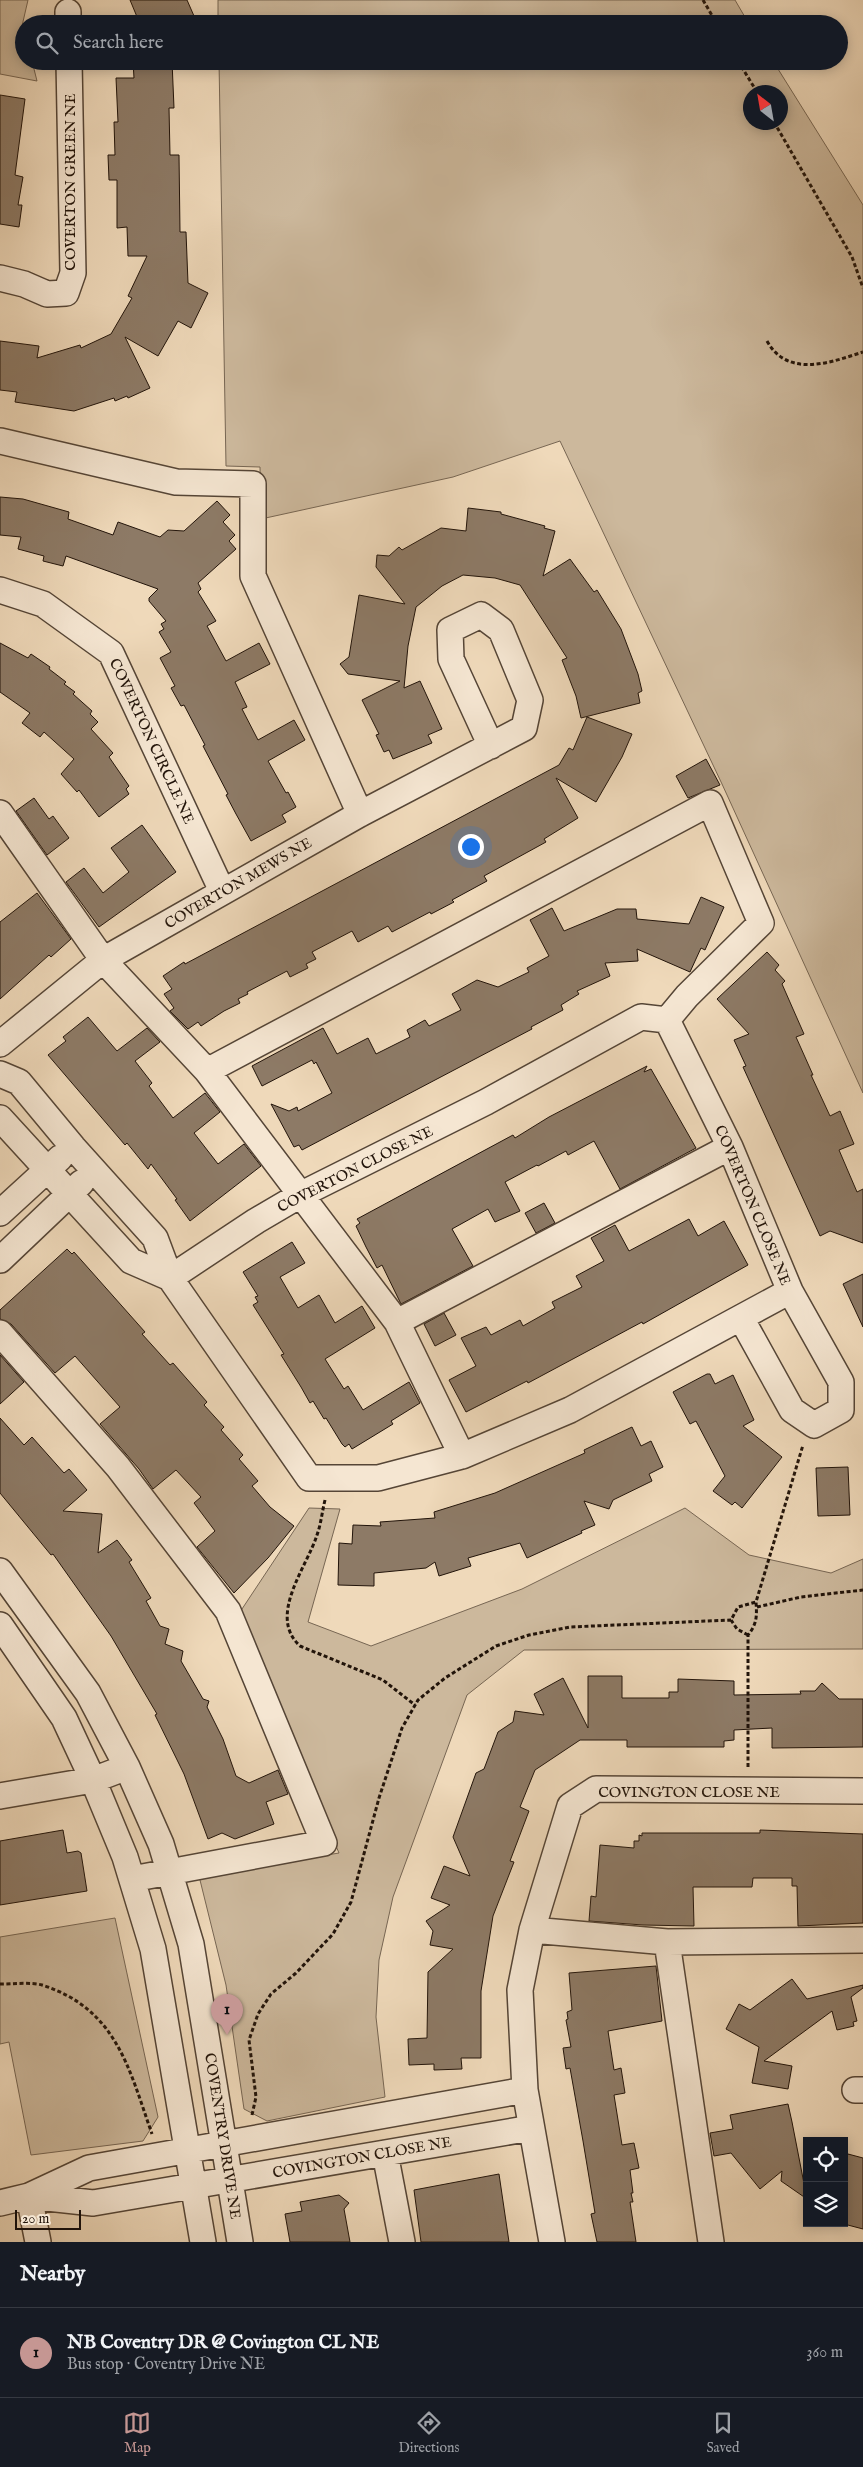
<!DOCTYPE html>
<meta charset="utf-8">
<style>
:root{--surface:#171b24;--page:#20242c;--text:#f1f3f6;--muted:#9ea1a6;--line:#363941;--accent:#c59692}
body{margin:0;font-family:"IM FELL English",serif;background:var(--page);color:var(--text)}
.controls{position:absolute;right:15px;bottom:15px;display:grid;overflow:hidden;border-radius:0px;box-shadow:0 2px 12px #0003}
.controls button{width:45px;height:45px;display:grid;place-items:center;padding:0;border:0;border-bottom:1px solid var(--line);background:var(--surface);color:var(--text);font:25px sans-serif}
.compass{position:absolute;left:743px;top:85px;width:45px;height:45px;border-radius:50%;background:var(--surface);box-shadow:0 2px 12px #0003;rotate:329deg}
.scale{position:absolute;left:15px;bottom:12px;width:66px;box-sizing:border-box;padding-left:5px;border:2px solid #22140a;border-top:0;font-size:14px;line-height:18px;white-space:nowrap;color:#22140a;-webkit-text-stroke:4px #f5e6d2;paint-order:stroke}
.you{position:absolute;left:470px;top:846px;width:18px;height:18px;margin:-12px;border:4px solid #fff;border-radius:50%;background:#1a73e8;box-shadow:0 0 0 8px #1a73e833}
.badge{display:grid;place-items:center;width:32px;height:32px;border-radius:50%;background:var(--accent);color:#111;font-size:16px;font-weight:700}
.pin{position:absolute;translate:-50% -41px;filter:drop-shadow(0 1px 2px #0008)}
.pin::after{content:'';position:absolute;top:26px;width:18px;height:15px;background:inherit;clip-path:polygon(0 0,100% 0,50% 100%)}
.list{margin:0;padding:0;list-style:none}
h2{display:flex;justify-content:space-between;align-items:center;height:65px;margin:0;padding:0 20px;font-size:21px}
h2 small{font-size:16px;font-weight:400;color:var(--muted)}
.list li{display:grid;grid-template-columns:32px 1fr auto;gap:15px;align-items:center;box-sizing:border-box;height:90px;padding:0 20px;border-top:1px solid var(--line)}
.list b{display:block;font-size:19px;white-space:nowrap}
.list p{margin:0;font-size:16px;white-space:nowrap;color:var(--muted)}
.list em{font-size:16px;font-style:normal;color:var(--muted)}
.icon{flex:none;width:28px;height:28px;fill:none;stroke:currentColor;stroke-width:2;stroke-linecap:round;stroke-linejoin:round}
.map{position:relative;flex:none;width:863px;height:2242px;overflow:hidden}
.search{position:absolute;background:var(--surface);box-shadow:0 2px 12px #0003;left:15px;right:15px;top:15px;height:55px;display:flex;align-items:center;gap:12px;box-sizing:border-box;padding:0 18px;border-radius:28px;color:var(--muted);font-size:19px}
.sheet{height:155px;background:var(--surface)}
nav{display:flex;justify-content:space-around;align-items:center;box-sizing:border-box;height:70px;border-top:1px solid var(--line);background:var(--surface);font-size:14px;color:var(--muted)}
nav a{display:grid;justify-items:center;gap:2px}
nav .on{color:var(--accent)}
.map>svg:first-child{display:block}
.green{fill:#ccb89c;stroke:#776653;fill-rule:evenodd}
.building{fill:#8d7a66;stroke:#22140a}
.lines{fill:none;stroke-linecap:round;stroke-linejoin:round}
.minor-casing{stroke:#554536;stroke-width:28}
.path{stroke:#22140a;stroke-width:3;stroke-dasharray:4 2.5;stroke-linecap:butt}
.minor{stroke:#f5e6d2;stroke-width:25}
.labels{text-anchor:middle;stroke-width:4.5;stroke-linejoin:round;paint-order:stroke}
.street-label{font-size:15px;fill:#22140a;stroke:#f5e6d2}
</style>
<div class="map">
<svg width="863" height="2242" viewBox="0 0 863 2242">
<rect width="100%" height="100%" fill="#efd9ba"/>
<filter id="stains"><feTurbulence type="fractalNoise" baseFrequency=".004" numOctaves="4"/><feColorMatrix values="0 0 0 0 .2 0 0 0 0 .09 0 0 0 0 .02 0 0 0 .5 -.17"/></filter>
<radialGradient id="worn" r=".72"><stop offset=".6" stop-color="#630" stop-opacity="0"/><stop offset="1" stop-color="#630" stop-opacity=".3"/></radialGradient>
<path class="green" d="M0,0H28L22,26L24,61H32L37,81L0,74Z
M218,0H735L749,24H218Z
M219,61H773L863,205V1093L722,784L560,441L453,477L261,519L260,467L226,466ZM750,92H780V122H750Z
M309,1508L340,1509L308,1622L371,1646L522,1589L685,1508L749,1555L831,1573L863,1559V1649L524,1650L467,1695L393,1897L379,1960L376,2017L385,2097L267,2121L244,2109L226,1985L199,1876L339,1853L238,1615Z
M115,1918L158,2117L143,2141L31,2155L9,2042L0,2044V1937Z"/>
<path class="building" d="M130,0H187L194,16L177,24H140Z
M133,61H172L174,108H169L170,155H179L180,232H186L188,283L208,293L191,328L178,321L158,356L125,337L150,388L128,398L127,396L115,401L114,398L74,411L15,402L17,392L0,390V341L39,346L37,358L80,345L81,348L111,334L132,298L128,296L147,256H128L127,227L117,228V180H109L108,155H115L114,122H118L116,78H134Z
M0,95L25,99L15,175L23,177L18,205H22L19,227L0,224Z
M0,497L23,499L69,512L68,519L113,535L118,522L160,537L168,530L184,531L217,501L230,515L223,522L235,535L229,541L236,549L198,583L201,589L198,592L216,621L207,626L226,661L259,643L270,664L235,682L247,707L242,709L258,740L294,720L305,740L268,761L286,793L288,792L296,807L282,815L286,822L251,841L236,814L226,795L228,794L203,746L205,745L184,705L181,706L171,688L175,686L160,658L171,652L159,632L164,629L161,624L166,621L149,601V598L158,589L66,556L63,566L43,561L44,556L18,549L21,537L0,535Z
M468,508L501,512V514L545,526L544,528L555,531L543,576L570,559L594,592L597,590L621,629L638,674L642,691L638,693L640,703L581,718L576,696L562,660L567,658L520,585L495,578L463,575L442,586L416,607L408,646L404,688L420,681L442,729L428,735L432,743L393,759L389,750L384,752L376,735L379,734L362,700L400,681L348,674L340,664L349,657L359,595L405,604L376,567L377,555L389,556L399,547L402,550L441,528L466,531Z
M0,643L28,658L31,654L50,667L49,669L66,682L64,684L75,692L73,694L92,711L90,714L98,722L91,729L113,753L109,757L129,786L126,789L129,794L99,817L79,790L77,792L61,774L74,759L44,732L40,737L22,723L30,713L0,692Z
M587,717L632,734L622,757L596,802L556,778L578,818L544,839L546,842L484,876L487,881L452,900L454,902L431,914L430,912L392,932L388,926L358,942L352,931L312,952L316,959L306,964L308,968L290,977L287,971L247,992L248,994L238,999L240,1003L224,1011L201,1026L198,1022L188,1029L170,1011L174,1008L164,994L172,989L163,976L184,962L185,964L559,765L569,748L573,750Z
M706,759L720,785L688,798L676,776Z
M34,798L49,819L53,816L69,838L47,855L16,811Z
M142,825L176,872L99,927L66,882L84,868L103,893L129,872L111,848Z
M37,893L71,939L51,957L49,955L0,999V922Z
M701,897L724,907L705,950L701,948L690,972L637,949L638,961L605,963L610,976L577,991L579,994L561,1005L563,1010L531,1027L532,1029L302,1150L299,1145L294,1147L271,1104L289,1111L297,1107L298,1111L332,1093L316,1062L314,1064L312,1060L262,1086L252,1066L323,1028L337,1054L368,1038L376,1054L410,1037L407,1030L425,1020L429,1026L461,1010L452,994L477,980L498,987L529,972L527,968L549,956L530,920L552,908L564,931L617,909H636L637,919L689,924Z
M767,952L779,965L775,970L785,981L782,984L804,1034L796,1037L813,1075H811L830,1116L840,1111L854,1144L839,1150L857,1192L863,1189V1243L830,1231L820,1236L743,1067L746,1066L734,1040L749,1034L717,999Z
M88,1017L117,1051L147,1028L160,1042L135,1061L152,1083L149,1086L173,1118L205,1093L220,1112L194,1133L218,1164L244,1144L261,1166L190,1221L175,1200L177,1199L151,1164L148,1169L127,1143L125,1145L48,1055L66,1041L63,1037Z
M647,1066L644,1072L651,1069L696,1148L620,1189L594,1141L568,1155L566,1151L538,1166L537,1165L505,1182L520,1211L495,1222L488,1209L452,1229L473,1266L401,1304L382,1265L377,1268L366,1247L356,1226L360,1223L357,1219L513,1135L515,1138L549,1117Z
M544,1203L555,1223L536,1233L525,1213Z
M689,1219L698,1236L724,1221L748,1265L643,1324L642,1322L528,1383L527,1381L466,1412L449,1380L476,1366L461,1338L486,1327L491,1335L520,1320L523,1326L555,1308L552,1302L582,1287L576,1276L604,1261L591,1238L615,1225L629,1251Z
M292,1242L305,1263L280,1277L298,1308L319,1295L335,1323L362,1306L375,1328L325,1359L344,1389L348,1386L363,1410L409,1382L420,1403L391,1421L393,1424L352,1449L349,1444L345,1447L342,1444L326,1418L324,1419L313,1401L310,1403L301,1387L281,1355L284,1354L253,1305L258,1302L255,1297L258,1296L243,1272Z
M67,1249L72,1254L74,1252L145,1332L142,1334L170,1365L173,1363L207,1402L204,1405L224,1427L221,1430L243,1455L239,1459L258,1481L252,1486L270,1507L294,1526L268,1558L234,1593L197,1547L215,1531L194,1503L201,1497L176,1470L153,1489L139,1469L100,1424L120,1407L75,1356L55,1373L11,1324L0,1319V1310Z
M863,1274V1327L843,1284Z
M444,1313L456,1335L435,1346L424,1324Z
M0,1355L24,1382L0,1404Z
M707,1374H710L715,1384L733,1375L754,1420L743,1426L782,1457L742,1508L735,1502L732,1505L713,1491L725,1476L696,1421L690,1424L673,1392Z
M0,1418L24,1445L32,1437L64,1473L69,1469L87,1490L63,1511L102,1514L98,1553L117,1540L132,1560L129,1562L151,1598L146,1601L160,1626L169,1629L165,1644L183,1651L181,1661L203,1699L209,1701L207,1707L223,1739L236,1776L249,1783L278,1770L288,1794L266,1802L274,1824L235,1839L222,1833L208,1839L184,1774L155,1715L157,1714L111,1636L53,1554L51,1555L0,1493Z
M632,1427L641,1446L651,1441L663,1467L649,1474L652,1481L613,1500L609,1509L584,1501L595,1525L581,1531L582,1533L527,1558L520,1543L468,1558L471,1566L439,1576L435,1562L426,1568L374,1573V1586L338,1585L339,1543L352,1544L353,1525L381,1526L380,1522L435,1518L434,1512L495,1493L585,1453L584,1450Z
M848,1467L850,1515L818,1516L816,1468Z
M588,1676H622V1698H669V1692H678V1679L734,1681V1695L801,1694L800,1691H815L822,1683L839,1699H863V1747L772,1748V1728L734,1730V1740L724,1741V1747H627V1740H580L535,1770L520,1807L529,1811L510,1861L514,1862L493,1916L481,1991V2058H461L462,2069L434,2070V2064L409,2065L408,2039L427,2038L428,1972L453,1949L430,1945L433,1931L426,1921L450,1905L431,1898L444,1866L470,1876L453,1837L476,1773L484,1769L498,1732L513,1722L515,1711L544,1715L534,1694L563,1678L588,1728Z
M63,1830L67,1853L78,1851L81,1853L87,1891L0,1905V1841Z
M760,1830L863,1834V1923L798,1926L797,1886H792V1878H753L752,1887H693L694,1926L643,1925L589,1921L591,1896L596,1897L600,1845L634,1848V1841H639V1835L642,1836V1833H760Z
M656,1966L662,2021L608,2031L614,2070L621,2068L625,2093L614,2095L622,2145L634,2143L639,2168L630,2170L633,2193H631L633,2202H630L636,2242H597L591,2214L595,2213L583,2141L570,2068L566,2069L563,2048L571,2047L566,2020L568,2019L567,2012L572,2010L569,1973Z
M792,1979L807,1999L863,1985V1988L851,1997L857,2021L853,2022L854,2026L837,2030L832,2011L764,2061L792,2066L788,2089L752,2083L759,2047L726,2029L739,2004L750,2010Z
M788,2104L792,2122L807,2199L781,2181L782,2171L760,2189L731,2153L714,2156L710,2133L733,2129L730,2115Z
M848,2154L863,2158V2229L844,2224V2165Z
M499,2174L509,2242H421L414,2190Z
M339,2195L349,2203L344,2209L350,2242H290L285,2214L302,2211L300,2202Z"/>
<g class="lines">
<g class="minor-casing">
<path id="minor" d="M68,12V24
M0,278L24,284L47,294L66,293L73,273L69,61
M0,441L176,482L253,484V576L360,814
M0,590L43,604L111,653L222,891
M0,813L103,960L207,1071L397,1322L462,1456
M0,1044L103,960L360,814L524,728L530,700L501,630L481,615L450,630L451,659L491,746
M207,1071L710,803L761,923L687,996L667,1020
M0,1074L19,1082L73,1147L155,1238L170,1278L309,1478H378L462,1456L570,1410L790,1291L730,1147L667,1020L641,1017L486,1102L302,1194L256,1221L170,1278
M0,1118L131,1261L170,1278
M0,1213L60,1158
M0,1260L81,1183
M741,1318L792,1410L814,1425L841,1410V1382L790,1291
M397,1322L730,1147
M0,1333L118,1467L228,1611L324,1843L132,1879
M0,1571L88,1693L127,1767L161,1844L191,1944L240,2242
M0,1625L64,1718L93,1780L125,1857L153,1949L203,2242
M0,1796L93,1780L127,1767
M532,1930L667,1942L863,1940
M667,1942L711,2242
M855,2090H863
M385,2153L402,2242
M29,2196L93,2203L531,2128
M29,2196L38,2242
M0,2203L29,2196L89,2168L525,2090
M552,2242L525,2090L520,1990L532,1930L570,1806L596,1789L863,1791"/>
</g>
<path class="path" d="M703,0L717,24
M738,61L757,92
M774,122L852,257L863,288
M767,341C788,379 832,362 863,352
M325,1500C322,1512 321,1524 317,1535C307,1567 267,1616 300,1646L383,1680L415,1705
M757,1607L801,1597L863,1590
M748,1635L737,1629L731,1620L738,1607L756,1602
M748,1767V1635C757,1624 757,1616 756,1602L803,1445
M0,1984C13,1984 30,1982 42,1985C117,2009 129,2069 152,2134
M252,2115L256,2097L249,2040L258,2014L271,1994L296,1973L333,1934L351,1902L379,1798L402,1728L418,1700L445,1678L496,1646L529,1635L570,1627L731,1620"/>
<use href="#minor" class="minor"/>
</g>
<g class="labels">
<g class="street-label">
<text transform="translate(70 182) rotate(-90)" y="5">COVERTON GREEN NE</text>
<text transform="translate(152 741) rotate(65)" y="5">COVERTON CIRCLE NE</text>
<text transform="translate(238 883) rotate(-30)" y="5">COVERTON MEWS NE</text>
<text transform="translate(355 1169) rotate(-27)" y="5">COVERTON CLOSE NE</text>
<text transform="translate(753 1205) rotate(67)" y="5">COVERTON CLOSE NE</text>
<text x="689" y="1797">COVINGTON CLOSE NE</text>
<text transform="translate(223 2136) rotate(81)" y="5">COVENTRY DRIVE NE</text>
<text transform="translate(362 2157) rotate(-10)" y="5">COVINGTON CLOSE NE</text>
</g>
</g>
<rect width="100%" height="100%" filter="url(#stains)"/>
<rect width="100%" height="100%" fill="url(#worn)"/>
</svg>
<div class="controls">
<button><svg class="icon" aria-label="locate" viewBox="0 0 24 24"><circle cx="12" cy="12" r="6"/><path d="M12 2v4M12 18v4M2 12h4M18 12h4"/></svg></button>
<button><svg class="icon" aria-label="layers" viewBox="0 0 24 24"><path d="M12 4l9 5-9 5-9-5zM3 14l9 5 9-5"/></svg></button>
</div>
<svg class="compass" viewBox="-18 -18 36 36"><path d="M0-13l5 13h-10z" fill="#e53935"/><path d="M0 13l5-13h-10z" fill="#9ea1a6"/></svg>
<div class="scale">20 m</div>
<div class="you"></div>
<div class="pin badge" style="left:227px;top:2035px">1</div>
<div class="search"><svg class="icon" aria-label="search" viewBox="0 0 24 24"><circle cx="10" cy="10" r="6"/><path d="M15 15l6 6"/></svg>Search here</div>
</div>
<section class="sheet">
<h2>Nearby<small></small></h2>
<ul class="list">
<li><span class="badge">1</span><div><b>NB Coventry DR @ Covington CL NE</b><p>Bus stop · Coventry Drive NE</p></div><em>360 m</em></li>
</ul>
</section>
<nav>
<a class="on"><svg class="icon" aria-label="map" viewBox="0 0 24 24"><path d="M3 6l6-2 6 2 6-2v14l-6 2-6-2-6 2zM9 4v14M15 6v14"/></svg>Map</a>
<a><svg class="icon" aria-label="directions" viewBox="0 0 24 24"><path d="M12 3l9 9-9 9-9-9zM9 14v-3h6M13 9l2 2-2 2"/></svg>Directions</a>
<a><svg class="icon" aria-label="saved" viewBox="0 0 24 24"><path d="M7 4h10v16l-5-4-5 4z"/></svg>Saved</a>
</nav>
